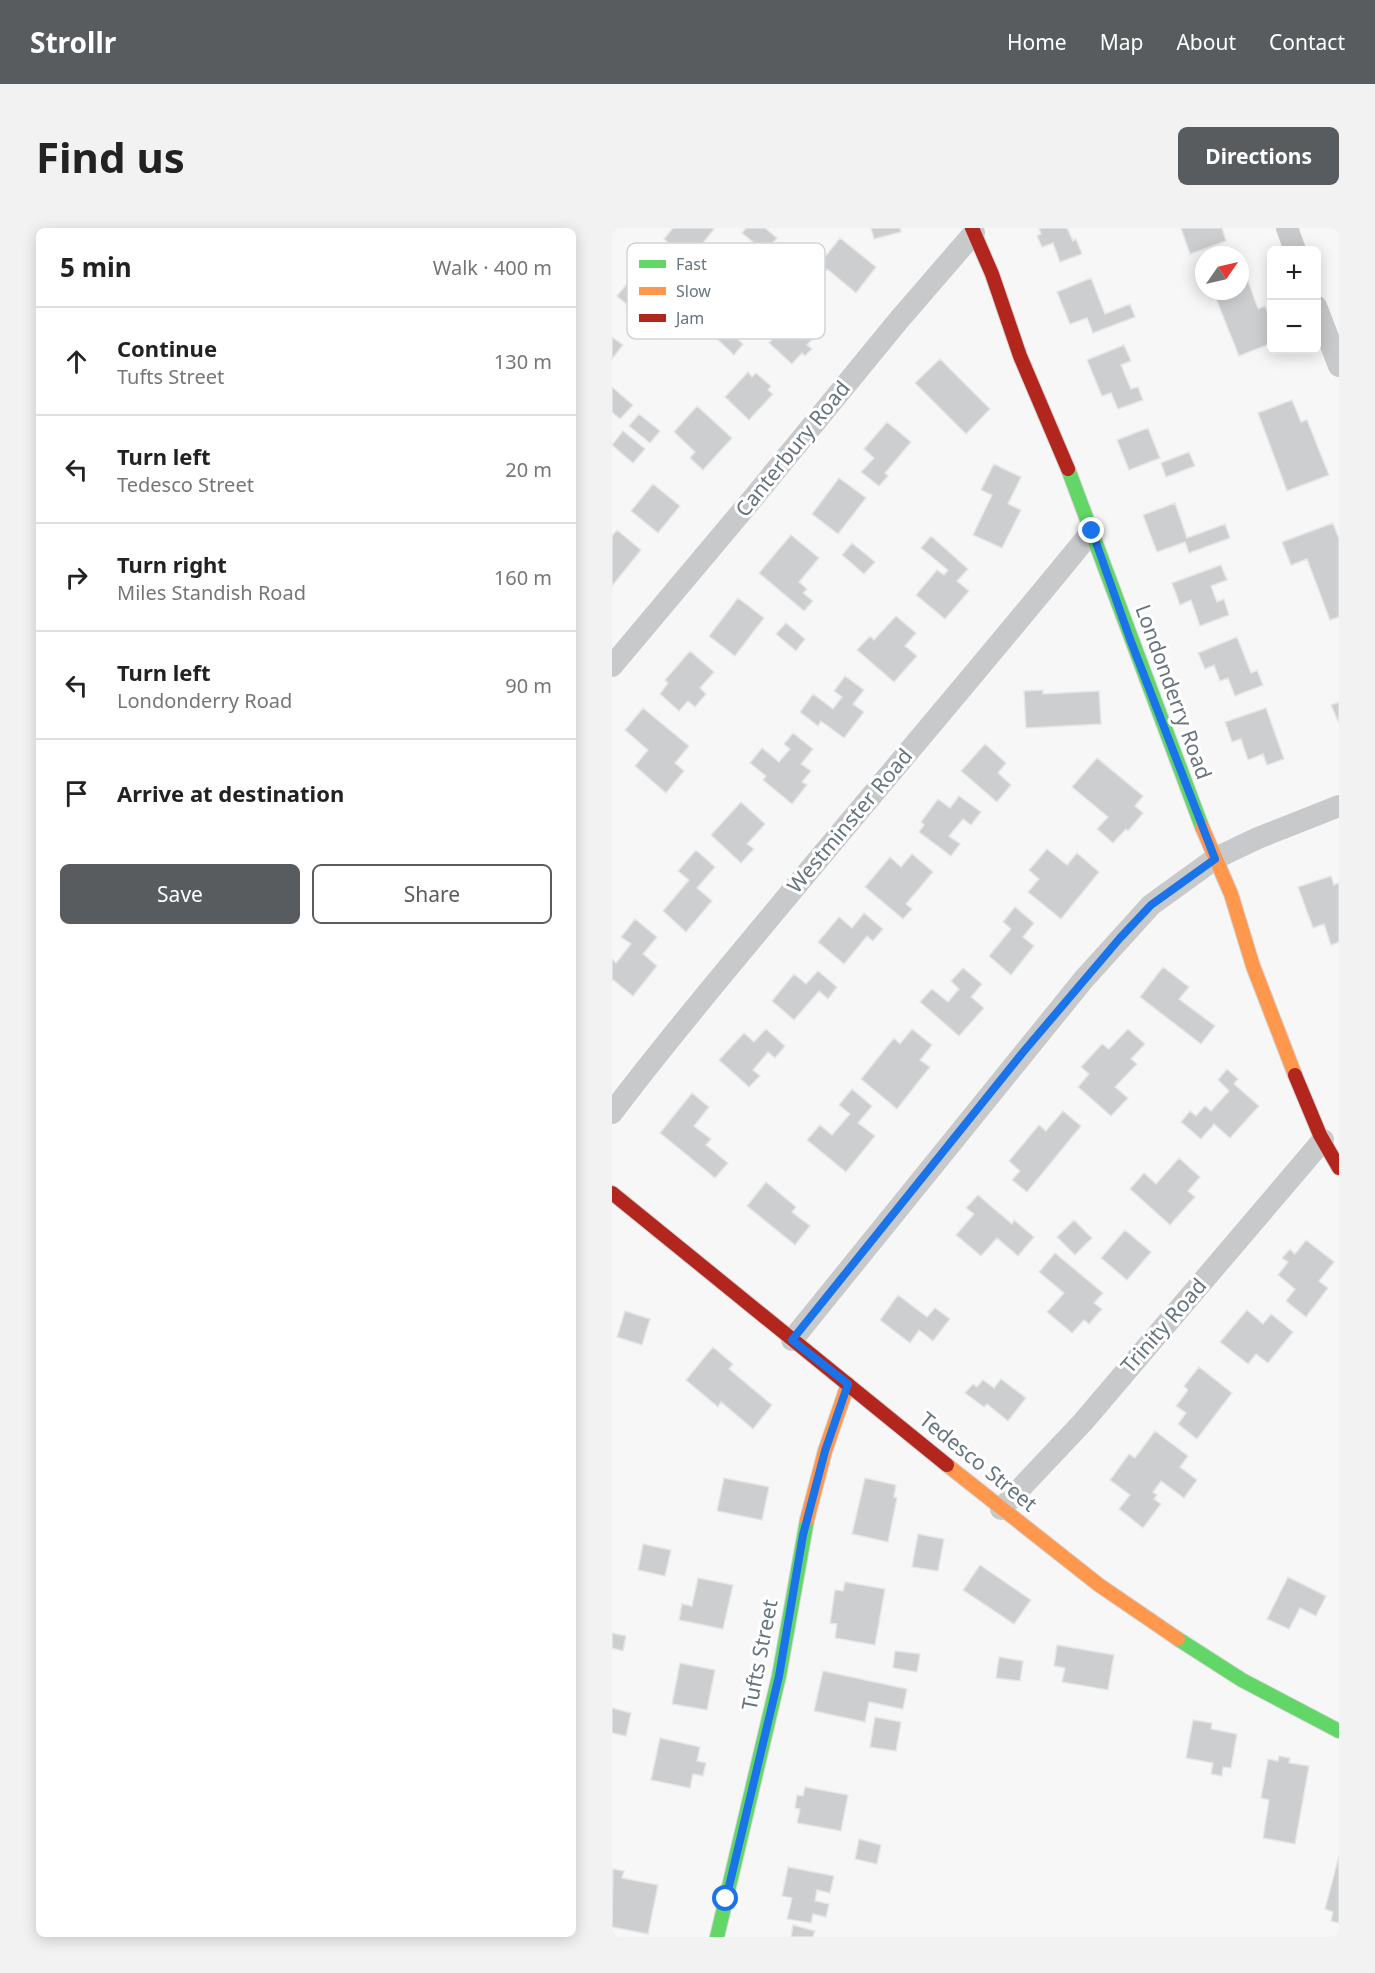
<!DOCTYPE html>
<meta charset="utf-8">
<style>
:root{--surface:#fff;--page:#f2f2f2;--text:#222;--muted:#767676;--line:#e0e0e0;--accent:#585c5e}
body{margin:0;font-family:"Noto Sans",sans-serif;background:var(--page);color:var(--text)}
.controls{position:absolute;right:18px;top:18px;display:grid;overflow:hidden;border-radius:9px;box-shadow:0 3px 15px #0003}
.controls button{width:54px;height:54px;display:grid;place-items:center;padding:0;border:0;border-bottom:2px solid var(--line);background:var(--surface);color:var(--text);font:30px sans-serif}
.compass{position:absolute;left:583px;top:18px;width:54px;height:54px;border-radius:50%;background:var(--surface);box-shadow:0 3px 15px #0003;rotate:56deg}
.stop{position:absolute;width:18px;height:18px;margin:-14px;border:4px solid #1a73e8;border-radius:50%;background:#fff}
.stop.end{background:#1a73e8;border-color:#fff;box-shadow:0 2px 6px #0008}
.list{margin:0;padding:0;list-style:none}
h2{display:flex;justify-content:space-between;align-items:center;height:78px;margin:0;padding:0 24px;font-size:26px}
h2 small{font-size:20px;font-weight:400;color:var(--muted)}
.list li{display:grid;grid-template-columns:39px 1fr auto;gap:18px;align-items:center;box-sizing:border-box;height:108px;padding:0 24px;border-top:2px solid var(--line)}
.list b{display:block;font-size:22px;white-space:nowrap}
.list p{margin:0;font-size:20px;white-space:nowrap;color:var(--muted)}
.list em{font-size:20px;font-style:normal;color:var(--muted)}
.actions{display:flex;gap:12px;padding:18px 24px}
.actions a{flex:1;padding:14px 0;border:2px solid var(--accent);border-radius:9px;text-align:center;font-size:21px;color:var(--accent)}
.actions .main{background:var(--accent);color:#fff}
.icon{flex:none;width:33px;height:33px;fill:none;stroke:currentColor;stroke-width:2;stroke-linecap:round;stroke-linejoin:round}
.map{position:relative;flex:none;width:727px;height:1709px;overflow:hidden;border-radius:9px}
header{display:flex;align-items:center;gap:36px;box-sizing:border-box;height:84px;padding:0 30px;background:var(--accent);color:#fff}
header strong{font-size:28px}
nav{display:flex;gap:33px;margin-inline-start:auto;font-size:21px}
.intro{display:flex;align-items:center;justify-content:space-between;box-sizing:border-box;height:144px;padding:0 36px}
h1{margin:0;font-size:42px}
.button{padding:15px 27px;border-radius:9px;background:var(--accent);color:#fff;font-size:21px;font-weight:700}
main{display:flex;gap:36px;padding:0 36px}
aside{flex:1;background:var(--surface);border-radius:9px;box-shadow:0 3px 15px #0003}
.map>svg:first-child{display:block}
.building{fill:#cccecf;stroke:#e6e6e6;stroke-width:1.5}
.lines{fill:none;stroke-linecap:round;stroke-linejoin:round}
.fast-casing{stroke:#d3d4d5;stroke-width:16}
.slow-casing{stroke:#d3d4d5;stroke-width:16}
.jam-casing{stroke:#d3d4d5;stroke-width:16}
.street{stroke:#c8c9ca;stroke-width:22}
.fast{stroke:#63d668;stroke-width:14}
.slow{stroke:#ff974d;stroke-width:14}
.jam{stroke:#b3261e;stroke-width:14}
.route{stroke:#1a73e8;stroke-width:8}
.labels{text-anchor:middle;stroke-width:6;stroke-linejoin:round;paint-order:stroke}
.street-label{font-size:21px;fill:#66747e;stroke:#fff}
.key{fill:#fff;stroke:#d1d5d8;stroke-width:1.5}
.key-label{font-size:16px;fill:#66747e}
</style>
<header>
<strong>Strollr</strong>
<nav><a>Home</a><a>Map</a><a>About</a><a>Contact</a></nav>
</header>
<div class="intro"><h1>Find us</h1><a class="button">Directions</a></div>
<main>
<aside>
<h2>5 min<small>Walk · 400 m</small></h2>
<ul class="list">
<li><svg class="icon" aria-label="ahead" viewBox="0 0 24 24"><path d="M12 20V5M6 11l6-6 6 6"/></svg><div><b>Continue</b><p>Tufts Street</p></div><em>130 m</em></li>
<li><svg class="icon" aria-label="left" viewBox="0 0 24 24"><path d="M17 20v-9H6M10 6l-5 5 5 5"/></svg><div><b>Turn left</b><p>Tedesco Street</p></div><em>20 m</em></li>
<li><svg class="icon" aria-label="right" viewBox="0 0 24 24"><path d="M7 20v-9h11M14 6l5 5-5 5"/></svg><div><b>Turn right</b><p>Miles Standish Road</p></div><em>160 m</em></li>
<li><svg class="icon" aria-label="left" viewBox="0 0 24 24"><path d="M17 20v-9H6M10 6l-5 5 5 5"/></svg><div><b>Turn left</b><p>Londonderry Road</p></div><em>90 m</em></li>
<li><svg class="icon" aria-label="arrive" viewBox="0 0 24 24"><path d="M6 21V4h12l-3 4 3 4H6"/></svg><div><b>Arrive at destination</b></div></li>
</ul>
<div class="actions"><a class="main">Save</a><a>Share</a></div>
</aside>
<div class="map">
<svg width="727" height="1709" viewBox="0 0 727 1709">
<rect width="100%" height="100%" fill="#f7f7f7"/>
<path class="building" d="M61,0H101L102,1L72,39L52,23L58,16L52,11Z
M134,0H153L165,10L153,24L130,5Z
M259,0H288L289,4L262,11Z
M427,0H455L461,13L464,11L470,26L448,34L441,15L430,19L425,8L429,6Z
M569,0H610L614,13L578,26Z
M228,10L264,39L244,65L215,41L202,57L182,40L191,28L205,39Z
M29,39L56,61L31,90L5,68Z
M479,50L493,86L518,76L523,89L481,105L475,90L458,96L445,64Z
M635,50L646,81L653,78L660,95V115L627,128L601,63H628V53Z
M182,86L205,106L195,117L200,121L193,128L190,125L180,136L157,115Z
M112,99L131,116L122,127L103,109Z
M0,109L11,117L0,131Z
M512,117L519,133L509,137L519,161L526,159L531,172L506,181L499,165L490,168L475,132Z
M328,131L378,181L354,206L303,155Z
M136,144L140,149L144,145L159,158L156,162L161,166L137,192L113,169Z
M0,159L21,177L8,191L0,184Z
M680,172L689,194L695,192L717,247L675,263L646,185Z
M85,178L120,210L91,242L78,230L83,224L62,204Z
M27,186L48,203L38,215L17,198Z
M275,194L299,214L273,245L276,248L267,258L249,244L262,230L252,221Z
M536,200L548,230L517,242L505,212Z
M11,203L33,221L21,235L0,217Z
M577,224L583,238L554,249L549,235Z
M382,236L409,249L396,276L409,282L390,320L361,307L380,267L369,262Z
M227,250L254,270L226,306L200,286Z
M41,256L68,278L46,305L19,283Z
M563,275L575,310L613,296L618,310L577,325L573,314L545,324L531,287Z
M721,295L727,311V389L718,392L695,331L679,337L670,314Z
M5,302L29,322L0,358V308Z
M179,307L207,330L187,354L195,361L191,365L201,373L192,383L147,345Z
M319,308L356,341L345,353L357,363L333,391L304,367L325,342L332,347L336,342L309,320Z
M240,315L263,334L252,346L230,327Z
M609,337L615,352L599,358L605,374L612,371L617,387L588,398L579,372L568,377L560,355Z
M126,370L152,390L123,428L97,408Z
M284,388L304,405L293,418L305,428L282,454L245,422L258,408L262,412Z
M174,395L193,411L184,423L164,406Z
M625,409L639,445L645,442L651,457L623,468L616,450L608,453L602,437L593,441L586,425Z
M78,423L102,444L88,460L94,466L83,479L76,473L67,483L48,466L56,455L53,452Z
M233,448L252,462L241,476L252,484L232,510L209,493L206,498L188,484L201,466L221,481L230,469L222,463Z
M431,462V466L487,463L489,496L414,500L412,463Z
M727,474V495L719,477Z
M31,480L77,518L63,535L72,543L54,565L23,538L36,522L13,502Z
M654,480L672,531L655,537L651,526L636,532L629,511L620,514L613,494Z
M181,505L201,521L189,536L199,543L190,554L195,557L180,576L151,552L154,548L138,535L150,520L167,534L178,521L172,516Z
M373,516L394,535L386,545L399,557L385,574L349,543Z
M485,530L531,568L523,578L531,585L516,603L514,601L501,615L485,601L496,589L460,559Z
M347,568L369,584L359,597L351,591L337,608L348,616L339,628L307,604L312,597L309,594L326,571L338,580Z
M129,574L153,596L135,616L142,621L129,635L99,607Z
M435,621L455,637L465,625L487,644L449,691L416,664L427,651L417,642Z
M84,622L103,639L85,660L100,673L74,704L51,683L77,652L66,643Z
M300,626L321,644L294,676L300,681L291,691L253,659L278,629L289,639Z
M719,648L722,657L727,655V714L719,717L712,696L701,700L686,659Z
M403,679L422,695L411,709L422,718L399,747L377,728L399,701L391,694Z
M252,685L271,701L261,713L255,708L232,736L206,714L227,689L240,700Z
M23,691L45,709L31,726L45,738L21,768L0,751V731L4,735L19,716L9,709Z
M551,739L577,759L567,771L603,798L589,816L528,769Z
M351,740L370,756L359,769L372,780L347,808L308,774L320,761L336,774L347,761L339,753Z
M206,743L225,759L216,771L207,763L182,792L160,773L182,746L194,756Z
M154,801L173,818L163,830L156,824L141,842L148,848L137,859L107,832L132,805L142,814Z
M300,801L320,817L308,832L318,839L285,881L249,851L282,810L288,816Z
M516,801L533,816L519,831L525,836L503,859L516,870L499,888L466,859L477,846L469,839L490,816L497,821Z
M615,841L626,851L622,856L647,878L618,910L602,896L589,911L569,894L578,883L584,888L593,878L599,883L617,863L606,852Z
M240,861L260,878L246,895L263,908L234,944L195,912L208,897L220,907L238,886L227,877Z
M80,865L97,879L82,898L99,911L94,917L116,935L103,950L48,905Z
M451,883L469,898L415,964L400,952L408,943L397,933L427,897L434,903Z
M567,930L588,949L576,963L583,969L558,997L518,961L532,945L544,956Z
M154,954L184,979L180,984L198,998L183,1017L135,978Z
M366,967L400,996L402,992L422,1009L406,1028L385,1010L369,1028L344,1007L362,986L354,980Z
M462,992L480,1010L463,1027L445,1009Z
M513,1002L539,1024L515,1052L489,1030Z
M694,1012L722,1034L707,1053L716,1060L694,1089L674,1073L683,1061L666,1047L676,1034L670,1030L678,1021L683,1026Z
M443,1025L491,1065L482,1075L490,1081L477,1096L472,1092L460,1105L435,1084L452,1065L427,1044Z
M286,1067L315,1089L323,1080L338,1091L321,1113L307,1102L298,1115L268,1092Z
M635,1082L651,1096L659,1086L681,1104L656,1135L644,1126L636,1136L608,1114Z
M13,1083L38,1091L30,1117L5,1109Z
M101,1119L121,1136L117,1141L160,1177L141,1201L109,1174L106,1179L74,1152Z
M587,1139L620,1165L585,1211L566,1196L574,1185L564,1178L576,1162L572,1158Z
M389,1151L414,1170L396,1193L375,1176L372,1179L353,1165L361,1156L365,1159L371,1152L382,1160Z
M543,1203L576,1228L568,1239L585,1252L572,1270L549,1253L541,1264L545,1267L542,1271L549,1276L531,1300L507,1281L518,1267L498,1252L517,1226L523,1230Z
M112,1250L157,1259L150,1292L105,1283Z
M253,1250L284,1257L282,1269L285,1270L276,1314L240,1306Z
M306,1306L332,1311L326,1343L300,1339Z
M31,1316L59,1322L53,1348L26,1342Z
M368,1337L419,1372L402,1396L351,1362Z
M676,1349L714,1368L704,1388L688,1380L677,1401L655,1391Z
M86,1350L121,1357L111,1401L67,1392L70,1376L80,1378Z
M233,1354L273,1361L263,1417L223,1410L225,1396L218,1395L223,1362L231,1363Z
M0,1405L14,1408L11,1423L0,1420Z
M445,1417L502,1427L496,1462L450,1454L453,1440L442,1438Z
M283,1423L308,1426L305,1444L281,1440Z
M387,1429L411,1433L408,1453L384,1450Z
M68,1435L103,1442L95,1482L60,1476Z
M211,1443L295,1461L291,1481L257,1474L253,1494L202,1483Z
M0,1480L19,1485L14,1508L0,1505Z
M263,1489L289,1494L284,1523L258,1519Z
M581,1492L600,1495L599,1501L625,1506L619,1540L611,1539L610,1548L599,1546L601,1535L574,1530Z
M48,1510L88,1519L85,1533L94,1535L91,1548L81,1546L78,1560L39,1552Z
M667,1528L678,1530L677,1535L697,1538L683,1616L651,1610L657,1572L649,1570L656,1531L666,1533Z
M193,1559L236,1567L229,1603L185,1595L188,1581L183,1580L185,1567L191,1568Z
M247,1611L269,1617L265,1636L243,1631Z
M727,1628V1695L719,1693L721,1684L713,1681Z
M176,1639L222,1648L218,1665L205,1662L203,1673L217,1676L214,1689L201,1686L199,1695L175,1691L180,1670L170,1668Z
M1,1641L12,1643L10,1650L46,1657L36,1706L0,1699Z
M181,1697L203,1703L201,1709H179Z"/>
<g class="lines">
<g class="fast-casing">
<path id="fast" d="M456,241L590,599
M566,1411L630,1452L727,1503
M105,1709L167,1448L195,1292"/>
</g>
<g class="slow-casing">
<path id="slow" d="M590,599L619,666L641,738L683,847
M335,1237L487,1357L566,1411
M195,1292L213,1223L236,1156"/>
</g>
<g class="jam-casing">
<path id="jam" d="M360,0L380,46L408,128L456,241
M683,847L708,907L727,940
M0,965L335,1237"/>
</g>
<path class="street" d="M675,0L683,22
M704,78L727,138
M0,438L142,269L286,93L362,5
M0,885C51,817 106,752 160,687C266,559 375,432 480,303
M180,1112L472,751L539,677L604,630L646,610L727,578
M389,1281L471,1194L711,912"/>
<use href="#fast" class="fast"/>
<use href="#slow" class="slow"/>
<use href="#jam" class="jam"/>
</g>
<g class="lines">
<path class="route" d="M114,1671L167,1448L191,1307L213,1223L236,1156L180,1112L412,823L508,710L539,677L603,631L518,411L480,303"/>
</g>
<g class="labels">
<g class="street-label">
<text transform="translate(181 221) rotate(-51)" y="7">Canterbury Road</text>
<text transform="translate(561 464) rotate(70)" y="7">Londonderry Road</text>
<text transform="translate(238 593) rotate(-50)" y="7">Westminster Road</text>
<text transform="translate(552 1098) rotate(-49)" y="7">Trinity Road</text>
<text transform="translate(366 1234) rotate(39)" y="7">Tedesco Street</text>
<text transform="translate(148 1427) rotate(-79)" y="7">Tufts Street</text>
</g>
</g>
<rect x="15" y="15" width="198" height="96" rx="9" class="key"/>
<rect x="27" y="32" width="27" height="8" fill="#63d668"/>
<rect x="27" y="59" width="27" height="8" fill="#ff974d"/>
<rect x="27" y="86" width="27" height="8" fill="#b3261e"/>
<g class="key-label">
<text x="64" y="42">Fast</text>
<text x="64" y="69">Slow</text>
<text x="64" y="96">Jam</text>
</g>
</svg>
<div class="controls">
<button>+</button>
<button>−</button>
</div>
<svg class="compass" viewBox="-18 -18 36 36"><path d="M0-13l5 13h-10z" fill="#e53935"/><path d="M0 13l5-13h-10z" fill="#767676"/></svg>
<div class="stop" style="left:114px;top:1671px"></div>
<div class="stop end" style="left:480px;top:303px"></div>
</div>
</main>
